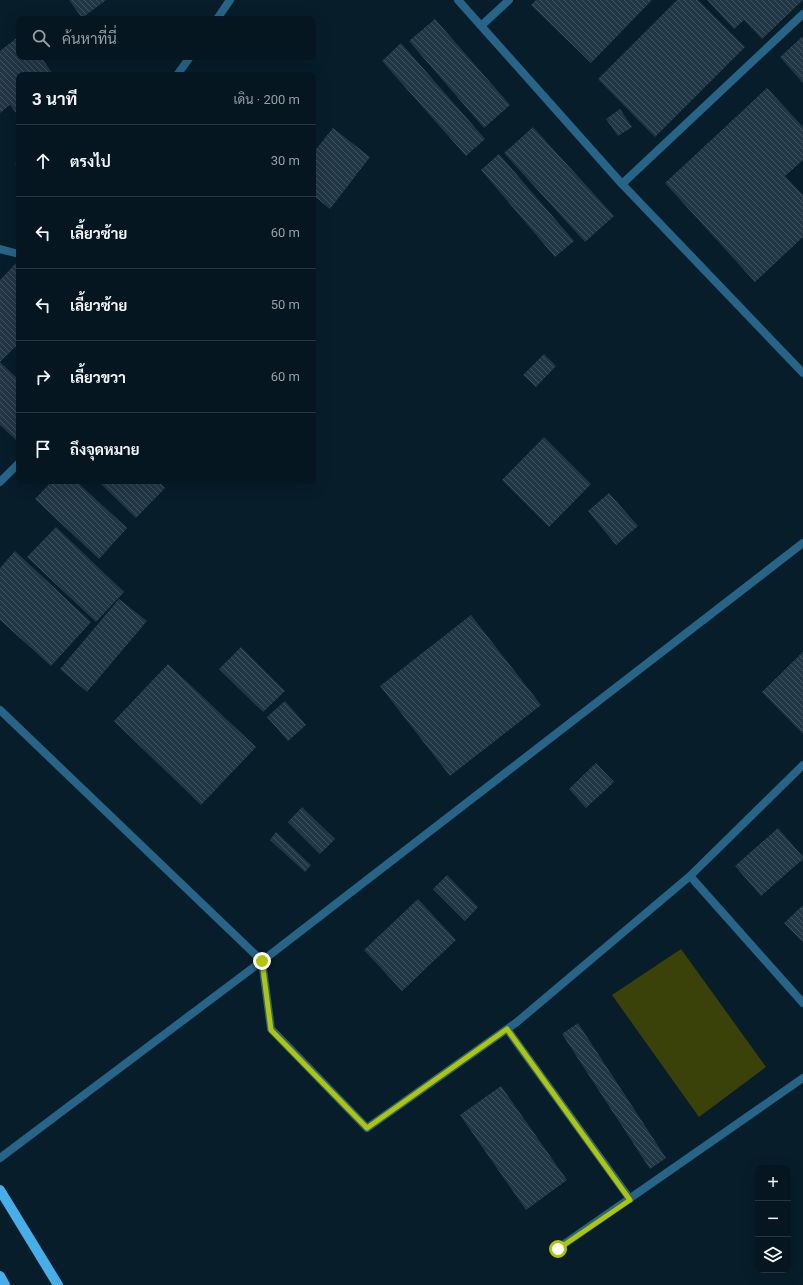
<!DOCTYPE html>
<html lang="th">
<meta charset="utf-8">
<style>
:root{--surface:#051620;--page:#13232d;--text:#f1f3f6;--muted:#979fa5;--line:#26353e}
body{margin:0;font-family:Roboto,Sarabun,sans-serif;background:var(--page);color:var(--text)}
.controls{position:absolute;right:12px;bottom:12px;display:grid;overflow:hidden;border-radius:8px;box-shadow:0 4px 16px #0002}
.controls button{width:36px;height:36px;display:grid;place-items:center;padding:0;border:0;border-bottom:1px solid var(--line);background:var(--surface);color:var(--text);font:20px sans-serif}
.stop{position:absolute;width:12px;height:12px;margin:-9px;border:3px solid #b1c500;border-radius:50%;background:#fff}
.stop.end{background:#b1c500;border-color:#fff;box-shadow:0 1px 4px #0008}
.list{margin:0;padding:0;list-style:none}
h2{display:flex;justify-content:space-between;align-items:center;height:52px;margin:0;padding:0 16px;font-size:17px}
h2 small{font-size:13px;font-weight:400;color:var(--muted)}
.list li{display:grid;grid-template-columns:26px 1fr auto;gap:12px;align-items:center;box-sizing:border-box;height:72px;padding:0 16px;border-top:1px solid var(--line)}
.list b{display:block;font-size:15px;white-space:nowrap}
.list em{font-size:13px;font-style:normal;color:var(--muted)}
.icon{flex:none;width:22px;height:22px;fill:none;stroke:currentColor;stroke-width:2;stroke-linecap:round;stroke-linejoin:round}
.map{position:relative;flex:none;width:803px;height:1285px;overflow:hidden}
.search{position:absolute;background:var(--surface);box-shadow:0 4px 16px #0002;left:16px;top:16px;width:300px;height:44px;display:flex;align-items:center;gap:10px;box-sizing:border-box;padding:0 14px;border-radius:8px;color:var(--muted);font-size:15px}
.panel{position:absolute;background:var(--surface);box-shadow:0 4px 16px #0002;left:16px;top:72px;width:300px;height:412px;border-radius:8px}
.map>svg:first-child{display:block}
.garden{fill:#3b4209}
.building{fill:url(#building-back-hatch)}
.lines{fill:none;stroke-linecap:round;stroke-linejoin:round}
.lane{stroke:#276588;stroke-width:8}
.primary{stroke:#46aee9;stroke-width:10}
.route{stroke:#b1c500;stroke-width:5}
</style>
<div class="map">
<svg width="803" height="1285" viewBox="0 0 803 1285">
<defs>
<pattern id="building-back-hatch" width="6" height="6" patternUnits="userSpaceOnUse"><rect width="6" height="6" fill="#213745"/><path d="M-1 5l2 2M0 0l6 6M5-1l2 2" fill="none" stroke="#405360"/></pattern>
</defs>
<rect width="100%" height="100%" fill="#071d2a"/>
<path class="garden" d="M681,949L766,1067L699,1117L612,995Z"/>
<path class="building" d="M69,0H106L82,18Z
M536,0H652L591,63L531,5Z
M677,0H698L745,47L655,137L598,79Z
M707,0H803L762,39L744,20L734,29Z
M435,19L510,105L484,128L409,41Z
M19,36V57H41L53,74L52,75H19V117L10,105L0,113V51Z
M803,36V83L780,57Z
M401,43L485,139L466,156L382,61Z
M767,88L803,127V160L785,176L803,195V237L755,282L665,183Z
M620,109L632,127L618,136L606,119Z
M533,127L614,216L585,242L504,153Z
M333,128L370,157L330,209L313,195V153Z
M499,154L574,241L555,257L481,170Z
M19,160V168L15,164Z
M16,263L19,266V351L15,347L0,362L19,380V443L0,425V280Z
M544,354L556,366L536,387L523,375Z
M544,437L591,484L549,527L502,480Z
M52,481H76L127,528L99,559L35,499Z
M98,481H158L165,488L136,518Z
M609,493L638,526L616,545L588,511Z
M56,527L124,592L96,622L27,557Z
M15,551L91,622L51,666L0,620V568Z
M119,599L147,621L87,692L60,669Z
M471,615L541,705L450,776L380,686Z
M241,647L285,691L263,712L219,669Z
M803,652V734L762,692Z
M168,664L256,747L201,805L114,721Z
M285,701L306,725L288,741L267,717Z
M596,763L614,782L586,808L569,789Z
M302,807L335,839L320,854L288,822Z
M778,828L803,857V859L761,896L735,866Z
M276,832L311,865L305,872L270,840Z
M447,875L478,907L465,921L433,889Z
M418,899L456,940L402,991L364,950Z
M803,905V942L784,923Z
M578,1023L666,1158L650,1169L562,1034Z
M501,1086L567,1180L526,1210L460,1115Z"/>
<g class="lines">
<path class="lane" d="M458,0L622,184L803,373
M217,19L230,0
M481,26L509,0
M177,75L190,57
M622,184L803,14
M0,249L19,254
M0,482L19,463
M0,710L262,961L271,1029L367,1128L517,1022L690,876L803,765
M690,876L803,1003
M507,1029L630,1199
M0,1158L262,961L803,543
M557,1249L803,1078"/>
<path class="primary" d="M0,1190L58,1285
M0,1276L5,1285"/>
</g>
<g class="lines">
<path class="route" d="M262,961L271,1030L367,1128L507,1029L630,1200L558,1249"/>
</g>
</svg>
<div class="controls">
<button>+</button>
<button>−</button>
<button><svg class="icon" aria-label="layers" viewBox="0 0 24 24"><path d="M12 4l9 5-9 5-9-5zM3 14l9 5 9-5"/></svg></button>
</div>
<div class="stop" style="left:558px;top:1249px"></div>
<div class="stop end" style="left:262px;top:961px"></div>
<div class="search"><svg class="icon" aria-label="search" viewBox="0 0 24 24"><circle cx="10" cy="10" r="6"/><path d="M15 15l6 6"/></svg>ค้นหาที่นี่</div>
<section class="panel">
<h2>3 นาที<small>เดิน · 200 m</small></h2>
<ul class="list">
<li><svg class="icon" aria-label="ahead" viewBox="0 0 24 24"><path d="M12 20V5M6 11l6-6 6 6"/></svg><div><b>ตรงไป</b></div><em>30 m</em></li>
<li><svg class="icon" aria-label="left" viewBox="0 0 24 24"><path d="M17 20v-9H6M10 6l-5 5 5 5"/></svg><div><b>เลี้ยวซ้าย</b></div><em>60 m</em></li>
<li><svg class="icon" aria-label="left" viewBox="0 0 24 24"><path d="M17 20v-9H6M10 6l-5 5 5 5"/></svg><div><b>เลี้ยวซ้าย</b></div><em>50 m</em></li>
<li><svg class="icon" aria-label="right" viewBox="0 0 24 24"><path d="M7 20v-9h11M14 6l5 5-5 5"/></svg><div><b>เลี้ยวขวา</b></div><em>60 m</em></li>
<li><svg class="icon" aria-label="arrive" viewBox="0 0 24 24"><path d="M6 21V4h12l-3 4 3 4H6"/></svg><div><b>ถึงจุดหมาย</b></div></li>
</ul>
</section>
</div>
